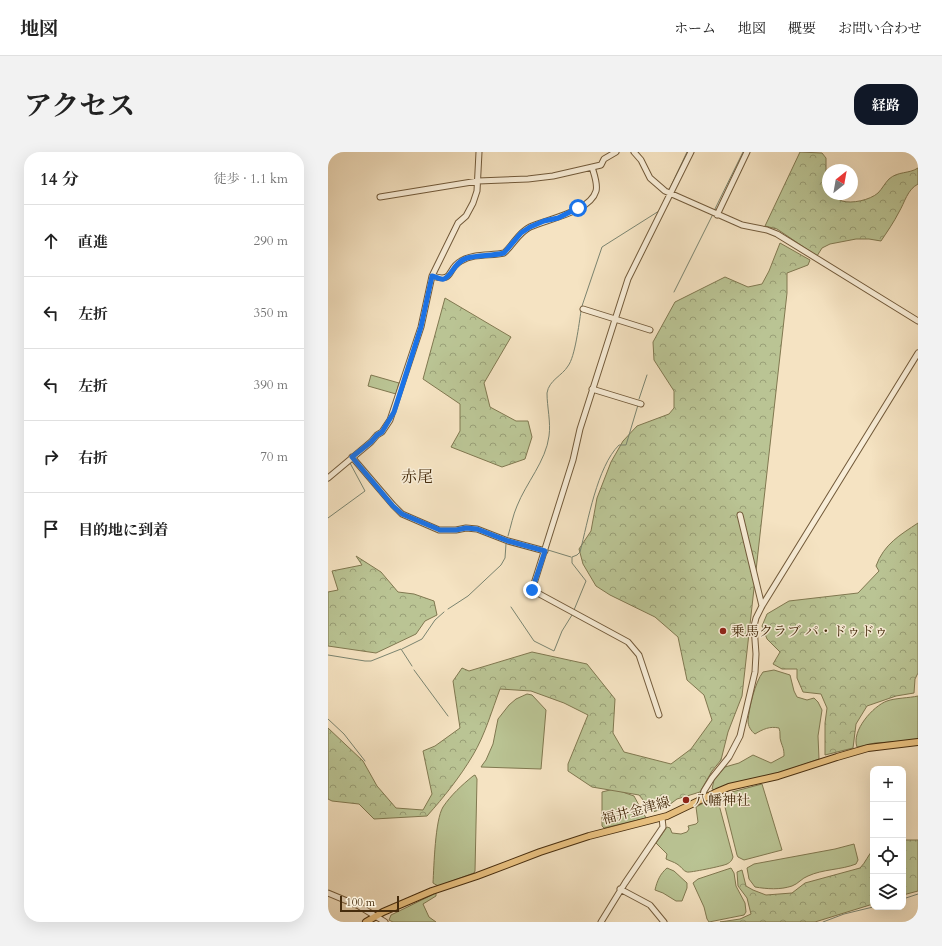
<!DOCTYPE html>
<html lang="ja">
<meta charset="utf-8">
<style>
:root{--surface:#fff;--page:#f2f2f2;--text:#222;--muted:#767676;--line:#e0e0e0;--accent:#111827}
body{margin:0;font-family:Cardo,"Noto Serif JP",serif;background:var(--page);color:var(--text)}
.controls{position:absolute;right:12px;bottom:12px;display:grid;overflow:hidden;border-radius:8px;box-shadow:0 4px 16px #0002}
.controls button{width:36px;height:36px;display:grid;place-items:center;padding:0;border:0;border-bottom:1px solid var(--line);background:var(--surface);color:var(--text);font:20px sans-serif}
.compass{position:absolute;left:494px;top:12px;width:36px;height:36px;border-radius:50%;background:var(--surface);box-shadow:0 4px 16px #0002;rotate:31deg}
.scale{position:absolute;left:12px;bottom:10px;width:59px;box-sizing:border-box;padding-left:4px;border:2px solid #462c0d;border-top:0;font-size:11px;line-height:14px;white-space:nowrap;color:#462c0d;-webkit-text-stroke:3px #f8edd7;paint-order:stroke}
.stop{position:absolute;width:12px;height:12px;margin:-9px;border:3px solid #1a73e8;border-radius:50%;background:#fff}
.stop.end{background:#1a73e8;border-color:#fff;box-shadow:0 1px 4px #0008}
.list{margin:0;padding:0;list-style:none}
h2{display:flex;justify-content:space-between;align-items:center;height:52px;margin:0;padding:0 16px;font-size:17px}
h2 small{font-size:13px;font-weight:400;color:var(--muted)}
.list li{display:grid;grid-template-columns:26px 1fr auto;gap:12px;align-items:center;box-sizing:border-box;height:72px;padding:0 16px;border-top:1px solid var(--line)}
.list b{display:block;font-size:15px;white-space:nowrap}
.list em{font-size:13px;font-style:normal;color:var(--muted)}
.icon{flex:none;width:22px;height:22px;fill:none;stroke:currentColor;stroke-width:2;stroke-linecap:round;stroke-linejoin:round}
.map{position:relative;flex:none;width:590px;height:770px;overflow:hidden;border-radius:16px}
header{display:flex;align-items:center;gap:24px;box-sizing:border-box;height:56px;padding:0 20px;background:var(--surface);border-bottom:1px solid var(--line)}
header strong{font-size:19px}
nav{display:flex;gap:22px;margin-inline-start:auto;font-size:14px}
.intro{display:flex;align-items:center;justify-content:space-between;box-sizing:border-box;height:96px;padding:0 24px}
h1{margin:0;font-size:28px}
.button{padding:10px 18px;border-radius:16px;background:var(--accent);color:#fff;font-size:14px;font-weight:700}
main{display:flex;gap:24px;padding:0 24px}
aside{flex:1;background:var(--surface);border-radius:16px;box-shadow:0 4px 16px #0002}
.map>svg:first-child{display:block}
.grass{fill:#bac494;stroke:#807850}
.forest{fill:url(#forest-crowns);stroke:#807850}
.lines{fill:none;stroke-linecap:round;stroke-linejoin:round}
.stream{stroke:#7a8470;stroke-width:1}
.minor-casing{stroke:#725a3a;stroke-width:7}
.major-casing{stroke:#462c0d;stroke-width:8}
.minor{stroke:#f8edd7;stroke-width:5}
.major{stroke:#eac281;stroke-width:6}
.route{stroke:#1a73e8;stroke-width:5}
.poi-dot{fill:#8f2418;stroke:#f8edd7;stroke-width:1.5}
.labels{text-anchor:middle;stroke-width:3;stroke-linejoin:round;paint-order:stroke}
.poi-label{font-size:14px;fill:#462c0d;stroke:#f8edd7;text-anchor:start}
.street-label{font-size:14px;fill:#462c0d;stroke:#f8edd7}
.quarter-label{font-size:16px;fill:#462c0d;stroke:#f8edd7}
</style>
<header>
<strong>地図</strong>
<nav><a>ホーム</a><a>地図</a><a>概要</a><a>お問い合わせ</a></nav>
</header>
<div class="intro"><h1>アクセス</h1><a class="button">経路</a></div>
<main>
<aside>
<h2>14 分<small>徒歩 · 1.1 km</small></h2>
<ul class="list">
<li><svg class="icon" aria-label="ahead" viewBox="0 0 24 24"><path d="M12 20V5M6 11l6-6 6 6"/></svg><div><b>直進</b></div><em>290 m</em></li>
<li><svg class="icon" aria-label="left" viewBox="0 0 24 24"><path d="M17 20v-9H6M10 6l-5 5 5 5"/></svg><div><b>左折</b></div><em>350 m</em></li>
<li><svg class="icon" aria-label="left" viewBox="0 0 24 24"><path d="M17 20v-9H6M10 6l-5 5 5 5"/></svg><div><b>左折</b></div><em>390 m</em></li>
<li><svg class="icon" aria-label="right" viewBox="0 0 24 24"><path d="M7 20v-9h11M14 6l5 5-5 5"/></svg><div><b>右折</b></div><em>70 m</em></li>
<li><svg class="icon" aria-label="arrive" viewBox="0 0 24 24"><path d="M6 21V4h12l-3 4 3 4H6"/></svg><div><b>目的地に到着</b></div></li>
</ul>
</aside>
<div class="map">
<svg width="590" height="770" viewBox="0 0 590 770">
<defs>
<pattern id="forest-crowns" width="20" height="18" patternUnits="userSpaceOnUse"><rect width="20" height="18" fill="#bac494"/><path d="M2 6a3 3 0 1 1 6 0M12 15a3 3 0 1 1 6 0" fill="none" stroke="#999f77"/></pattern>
</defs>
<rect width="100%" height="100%" fill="#f5e3c2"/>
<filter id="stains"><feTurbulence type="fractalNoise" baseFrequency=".005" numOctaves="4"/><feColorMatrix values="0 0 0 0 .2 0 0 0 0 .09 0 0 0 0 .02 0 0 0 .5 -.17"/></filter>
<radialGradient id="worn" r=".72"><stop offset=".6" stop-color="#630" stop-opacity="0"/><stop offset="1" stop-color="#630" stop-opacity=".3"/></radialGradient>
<path class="grass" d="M43,223L71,231L68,242L40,234Z
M446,518L462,523L466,539L469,545L479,548L486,546L490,550L494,558L490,584L491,607L446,623L387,638L384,637L386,628L397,615L411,611L425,603L443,611L456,604C456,597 455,596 453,590C451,585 453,581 451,576C442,574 435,577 427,582C423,579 420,574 420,569C421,556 427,530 435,520Z
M199,542L204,543L218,558L213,617L153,615L155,612L158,608L165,592L170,567L181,553L188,547Z
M590,544V588L547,591L529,595C523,579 545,554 559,549C567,546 581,546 590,544Z
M147,623L149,627L147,719L146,721L110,734L105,731C106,714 107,668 115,655C123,643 134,633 145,624Z
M434,632L454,698L416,708L410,705L409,703L396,651L405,648L404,640Z
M286,637L306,644L318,666L276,676L274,674V640Z
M387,645L390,649L405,705C404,708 403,710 399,712C395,714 361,721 359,720C355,719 353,714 349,712C346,710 342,709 338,707L339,702L328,691L339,675L342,676L344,681L353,682L359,680L361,677L360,674L368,672L370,670L368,655Z
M526,692L530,708L528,712C513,718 495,717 480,724C474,726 470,732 464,734C452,738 439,737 427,735L421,727L419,716L426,712L507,697Z
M339,716L346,719L359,731V736L354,749H348L335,741L327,738C329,729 332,722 339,716Z
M403,716L406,721L408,734L417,751L418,760L416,763L381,770L379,767L376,755L365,731L370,727Z
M108,741V744L95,752L101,765L108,770H65L61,768L63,763Z"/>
<path class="forest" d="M472,0L494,1L498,6V21L500,42C505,43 509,47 514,49C524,52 542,48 550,41C554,37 557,31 561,27C570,19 581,22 590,16V32C579,38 577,50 571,60C566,70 559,80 553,89L541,87H528L502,92L494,96L489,104L449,77L437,74Z
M452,91L482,108L480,113L459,121V141L414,544L400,580L393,608L384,619L372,640L349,647L337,656L325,660L311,643L264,635L240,619V612L260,563L236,551L203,539L172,537C164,558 157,583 145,603C132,625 116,645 99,664L46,667L31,652L4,649L0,647V576L35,609L49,634L68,656L95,658L104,642L95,599L107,594L132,576L125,529L134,516L141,519L204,500L259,512L287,547L285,581L296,600L343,612L363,597L384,568L376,543L359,528L350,485L327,465L282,443L268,434L255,412L251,397L263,379L269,346L283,310L295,289L309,274L341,262L346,256V239L326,208L325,190L347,150L397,125L420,135L434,132L441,119Z
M117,146L183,185L156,231L162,255L188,269H200L204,285L197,307L174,315L123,295L132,279V252L95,227Z
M590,371V521L587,527L586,541L568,544L539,554L528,572L525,596L497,603V571L499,556L493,542L475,540L469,526V517H454L445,512L452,500L439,487L434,474L439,462L461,449L530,441L551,419L548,414C556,392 572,383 590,371Z
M28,404L53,420L70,440L86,442L106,449L109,463L97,469L88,482L48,501L0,494V440L10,438L4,419L34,413Z
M575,688H590V739L575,743Z
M545,698V752L487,770H392L412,767L423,762L419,746L410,734L409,720L414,718L418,734L425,738L438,743L464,741L477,731L532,716C538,710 540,703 545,698Z"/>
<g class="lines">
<path class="stream" d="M341,38L359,0
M336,49L338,45
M386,59L415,0
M346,140L385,62
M254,154L274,95L331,59
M311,247L319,223
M0,366L37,339L22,311L21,312
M180,384C183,374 185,363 189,354C198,331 218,309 221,284C223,270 219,255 219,241C221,228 234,224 240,214C247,205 251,172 253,159
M220,398L243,405
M183,455L206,489L226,499L234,479L244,463
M120,457L140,444L173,413L177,406L178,392
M246,458L258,429L244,411V405L249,403L252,400C260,369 269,315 291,293H298L310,253
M74,497L94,487L107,468L116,460
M0,503L37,509H43L73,497L84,514
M86,518L120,564
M0,567L16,582L37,609
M575,747L590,742
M495,770L516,762L545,755"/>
<g class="minor-casing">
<path id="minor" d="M306,0L313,8L322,26L337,39L414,73L439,78L449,82L590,169
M52,45L150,29L200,27L225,24L273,13L276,7L288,0
M389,63L419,0
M104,124C127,131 118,117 133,109C146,101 163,104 176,101C186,92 190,81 202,75C219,67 262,60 268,39C270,32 266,22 264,15
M255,157L322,178
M264,237L313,252
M24,305L65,353L74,362L111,378H128L138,376L149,377L180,389L217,399
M0,326L43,290L49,283L54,280L62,268L93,175L104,124L130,71L138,64L145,51L149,39L151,0
M412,363L434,454
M331,563L311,503L300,490L204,438L245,308L252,277L300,127L363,0
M374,647L376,639L384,626L401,605L412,584L427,520L428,502L426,474L428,466L434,454L590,201
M292,737L322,753L336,770
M0,741L31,754L57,770
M273,770L297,731L335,675L334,666"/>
</g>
<g class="major-casing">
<path id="major" d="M38,770L55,760L104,739L149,724L212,700L261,684L339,664L389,640L401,635L450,624L509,605L540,596L590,590"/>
</g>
<use href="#minor" class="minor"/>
<use href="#major" class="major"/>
</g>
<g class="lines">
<path class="route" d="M204,438L217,399L180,389L149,377L138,376L128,378H112L74,362L65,354L24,305L43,290L49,283L54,280L66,260L93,175L104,124C108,125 113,128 116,127C124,124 126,110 139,106C151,103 164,104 176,101L193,81L202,75L216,69L230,66L250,56"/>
</g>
<g class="poi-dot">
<circle cx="395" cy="479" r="4"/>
<circle cx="358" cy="648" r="4"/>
</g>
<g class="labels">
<g class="poi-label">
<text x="403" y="484">乗馬クラブ パ・ドゥドゥ</text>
<text x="366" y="653">八幡神社</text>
</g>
<g class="street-label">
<text transform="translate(308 658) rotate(-15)" y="5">福井金津線</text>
</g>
<g class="quarter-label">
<text x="89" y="330">赤尾</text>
</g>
</g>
<rect width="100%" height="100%" filter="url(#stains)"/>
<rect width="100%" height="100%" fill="url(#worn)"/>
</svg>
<div class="controls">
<button>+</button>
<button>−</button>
<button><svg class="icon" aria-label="locate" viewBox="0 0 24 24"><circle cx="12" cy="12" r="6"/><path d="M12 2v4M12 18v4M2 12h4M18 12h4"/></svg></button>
<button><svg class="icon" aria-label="layers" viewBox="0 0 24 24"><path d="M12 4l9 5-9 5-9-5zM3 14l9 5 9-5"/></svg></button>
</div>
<svg class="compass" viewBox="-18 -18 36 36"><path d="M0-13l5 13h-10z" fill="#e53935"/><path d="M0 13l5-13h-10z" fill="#767676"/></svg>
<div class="scale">100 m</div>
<div class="stop" style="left:250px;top:56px"></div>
<div class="stop end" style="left:204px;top:438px"></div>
</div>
</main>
